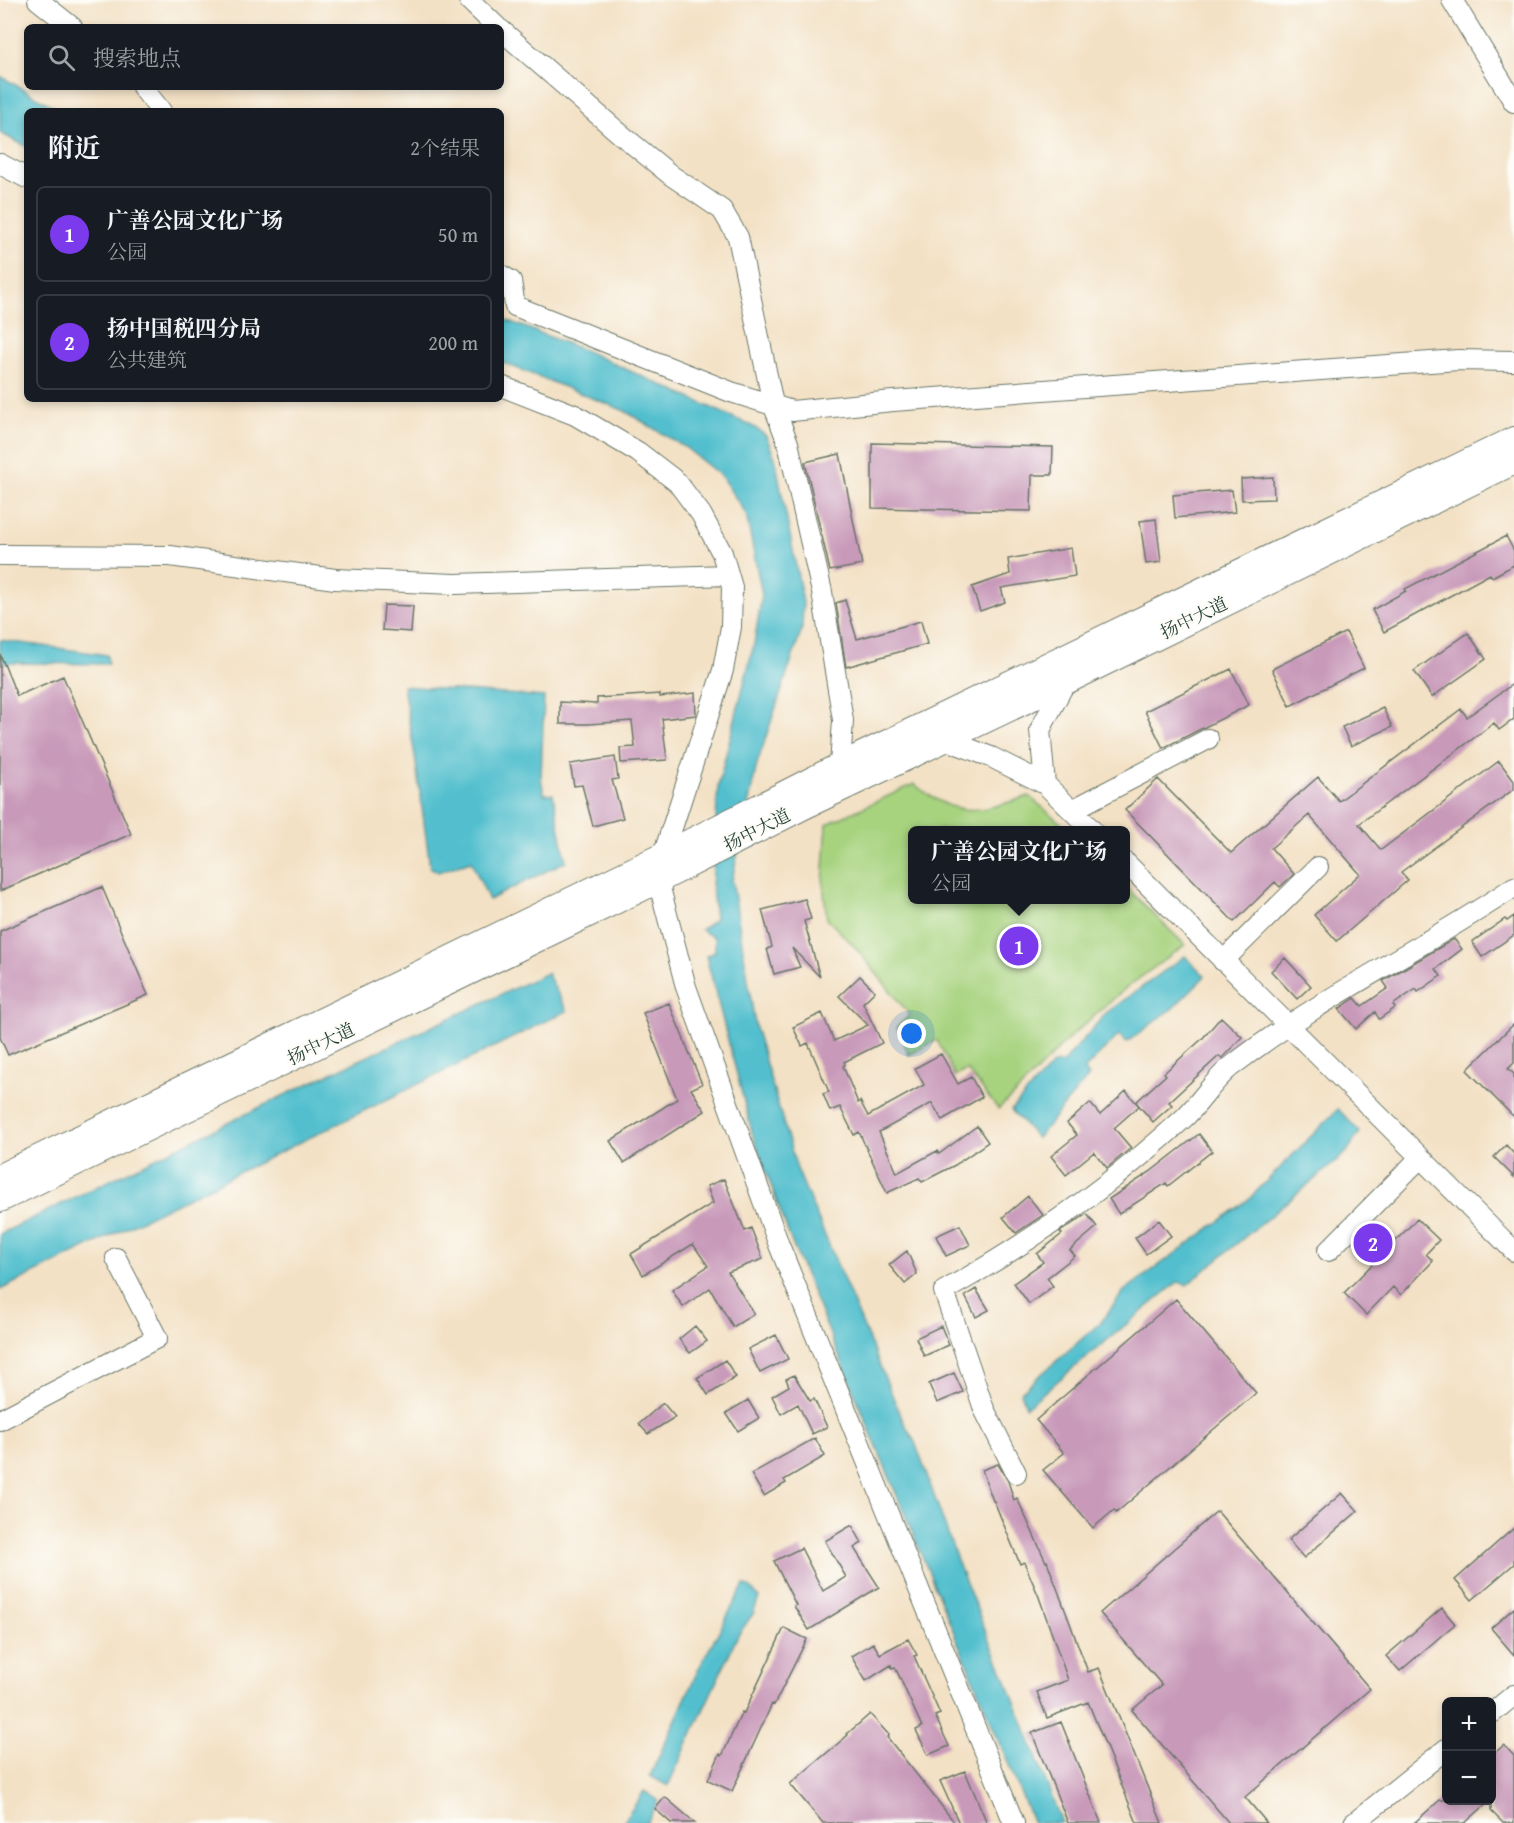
<!DOCTYPE html>
<html lang="zh">
<meta charset="utf-8">
<style>
:root{--surface:#171b24;--page:#20242c;--text:#f1f3f6;--muted:#9ea1a6;--line:#363941;--accent:#7c3aed}
body{margin:0;font-family:"Gentium Book Plus","Noto Serif SC",serif;background:var(--page);color:var(--text)}
.controls{position:absolute;right:18px;bottom:18px;display:grid;overflow:hidden;border-radius:9px;box-shadow:0 3px 9px #0003}
.controls button{width:54px;height:54px;display:grid;place-items:center;padding:0;border:0;border-bottom:2px solid var(--line);background:var(--surface);color:var(--text);font:30px sans-serif}
.you{position:absolute;left:912px;top:1034px;width:21px;height:21px;margin:-15px;border:4px solid #fff;border-radius:50%;background:#1a73e8;box-shadow:0 0 0 9px #1a73e833}
.badge{display:grid;place-items:center;width:39px;height:39px;border-radius:50%;background:var(--accent);color:#fff;font-size:20px;font-weight:700}
.pin{position:absolute;translate:-50% -50%;border:3px solid #fff;box-shadow:0 2px 6px #0006}
.popup{position:absolute;left:908px;top:826px;width:222px;height:78px;box-sizing:border-box;display:grid;place-content:center;border-radius:9px;background:var(--surface);filter:drop-shadow(0 2px 4px #0005);font-size:20px;white-space:nowrap;color:var(--muted)}
.popup b{font-size:22px;color:var(--text)}
.popup::after{content:'';position:absolute;left:50%;top:100%;margin-left:-12px;border:12px solid transparent;border-top-color:var(--surface)}
.list{margin:0;padding:0;list-style:none}
h2{display:flex;justify-content:space-between;align-items:center;height:78px;margin:0;padding:0 24px;font-size:26px}
h2 small{font-size:20px;font-weight:400;color:var(--muted)}
.list li{display:grid;grid-template-columns:39px 1fr auto;gap:18px;align-items:center;box-sizing:border-box;height:96px;margin:0 12px 12px;padding:0 12px;border:2px solid var(--line);border-radius:9px}
.list b{display:block;font-size:22px;white-space:nowrap}
.list p{margin:0;font-size:20px;white-space:nowrap;color:var(--muted)}
.list em{font-size:20px;font-style:normal;color:var(--muted)}
.icon{flex:none;width:33px;height:33px;fill:none;stroke:currentColor;stroke-width:2;stroke-linecap:round;stroke-linejoin:round}
.map{position:relative;flex:none;width:1514px;height:1823px;overflow:hidden}
.search{position:absolute;background:var(--surface);box-shadow:0 3px 9px #0003;left:24px;top:24px;width:480px;height:66px;display:flex;align-items:center;gap:15px;box-sizing:border-box;padding:0 21px;border-radius:9px;color:var(--muted);font-size:22px}
.panel{position:absolute;background:var(--surface);box-shadow:0 3px 9px #0003;left:24px;top:108px;width:480px;height:294px;border-radius:9px}
.map>svg:first-child{display:block}
.green{fill:#a7d37f;stroke:#63885a;stroke-width:1.5}
.water{fill:#53bfce;stroke:#397e81;stroke-width:1.5}
.building{fill:#c899b9}
.lines{fill:none;stroke-linecap:round;stroke-linejoin:round}
.minor-casing{stroke:#697667;stroke-width:22}
.major-casing{stroke:#697667;stroke-width:28}
.minor{stroke:#fff;stroke-width:20}
.major{stroke:#fff;stroke-width:26}
.labels{text-anchor:middle;stroke-width:4.5;stroke-linejoin:round;paint-order:stroke}
.street-label{font-size:18px;fill:#1f3d34;stroke:#fdfcf7}
</style>
<div class="map">
<svg width="1514" height="1823" viewBox="0 0 1514 1823">
<rect width="100%" height="100%" fill="#fdfcf7"/>
<filter id="ink" filterUnits="userSpaceOnUse"><feTurbulence type="fractalNoise" baseFrequency=".0167" numOctaves="2"/><feDisplacementMap in="SourceGraphic" scale="12" xChannelSelector="R" yChannelSelector="G"/><feConvolveMatrix kernelMatrix="1 2 1 2 8 2 1 2 1" color-interpolation-filters="sRGB"/></filter>
<filter id="wash" filterUnits="userSpaceOnUse"><feTurbulence type="fractalNoise" baseFrequency=".008" numOctaves="4" result="noise"/><feDisplacementMap in="SourceGraphic" scale="24" xChannelSelector="R" yChannelSelector="G"/><feGaussianBlur stdDeviation="1.35" result="paint"/><feColorMatrix in="noise" values="0 0 0 0 0 0 0 0 0 0 0 0 0 0 0 0 0 1.4 0 .05"/><feComposite in="paint" operator="in"/></filter>
<g filter="url(#wash)">
<rect width="100%" height="100%" fill="#f3e1c5"/>
<path class="green" d="M914,784C959,820 977,812 1029,796L1069,830H912V900H1126V887L1185,945L1126,988L1070,1037L1018,1091L998,1109L967,1070L955,1076L937,1040L909,1055L897,1027L910,1015L854,946L827,919L823,884L827,824Z"/>
<path class="water" d="M0,76L61,111H27V147L0,133Z
M501,318L586,351L754,427L766,436L775,458L803,602L802,629L757,764L732,880L756,1030L797,1169L904,1423L915,1442L960,1568L1022,1719L1062,1823H1033L792,1243L753,1136L706,956L715,952V938L701,930L715,919L712,887L718,786L754,644L762,594L746,514L721,476L686,448L625,411L501,362Z
M0,640L107,655L108,664L0,663Z
M403,686L544,697L541,778L544,794H553L566,861L489,900L471,861L438,872L430,867L415,756Z
M1185,956L1205,976L1173,1008L1127,1042L1119,1035L1084,1070L1089,1076L1037,1138L1011,1110L1053,1064L1063,1063L1106,1013Z
M547,973L567,1011L0,1290V1234L295,1090Z
M1338,1109L1360,1132L1346,1153L1187,1285L1178,1282L1026,1407L1021,1392L1101,1322L1124,1291L1248,1200Z
M744,1585L751,1588L759,1598L753,1614L738,1635L668,1786L650,1776L699,1668Z
M644,1791L658,1800L647,1823H623Z"/>
<g id="blocks">
<path class="building" d="M872,443L1053,447L1052,475H1032L1031,511L872,508Z
M840,454L862,565L830,571L805,462Z
M1273,477L1274,499L1242,500L1241,479Z
M1232,490L1235,512L1175,518L1173,495Z
M1156,519L1161,562L1146,564L1140,521Z
M1506,536L1514,551V565L1492,577L1490,574L1384,632L1372,610L1406,591L1405,589Z
M1071,548L1075,576L1001,588L1005,602L980,611L972,587L1010,574L1008,559Z
M845,600L857,639L921,621L927,644L846,667L836,603Z
M384,605L413,606L411,632L382,630Z
M1346,632L1364,668L1290,706L1272,669Z
M1468,633L1486,659L1432,697L1414,671Z
M0,654L17,696L63,676L131,834L0,891Z
M1231,669L1249,705L1163,748L1145,711Z
M1514,683V719L1499,730L1494,723L1359,824L1381,850L1499,761L1514,781V789L1401,872L1408,880L1337,941L1314,915L1360,874L1309,815L1271,848L1294,874L1280,887L1275,882L1234,922L1125,810L1158,779L1231,853L1318,777L1339,801L1461,709L1467,717Z
M695,693L696,715L662,719L667,760L621,763L620,748L635,747L632,721L588,724H560V702L597,704V698L660,694V697Z
M1383,708L1392,727L1351,746L1342,727Z
M615,757L618,779L612,780L623,818L593,826L582,785L574,786L570,764Z
M102,887L148,995L8,1055L0,1037V931Z
M805,899L811,919L804,921L820,977L792,948L800,967L774,974L767,949L772,947L762,910Z
M1514,916V935L1482,957L1472,942L1505,919L1507,921Z
M1454,939L1462,949L1436,969L1441,976L1418,992L1416,989L1393,1005L1395,1008L1379,1019L1375,1012L1356,1029L1339,1009L1355,998L1362,1006L1388,988L1383,981Z
M1285,958L1311,986L1297,999L1271,971Z
M860,976L875,991L863,1003L882,1043L844,1062L845,1065L843,1066L858,1103L860,1101L868,1116L924,1085L915,1068L941,1054L958,1084L971,1077L982,1097L942,1120L932,1103L879,1132L897,1173L937,1151L939,1154L977,1126L988,1142L955,1165L922,1182L919,1178L887,1193L859,1132L854,1135L840,1107L830,1111L823,1094L829,1092L808,1043L802,1046L793,1027L822,1013L834,1041L868,1025L839,996Z
M669,1003L702,1084L691,1089L705,1111L624,1163L610,1141L677,1099L643,1013Z
M1221,1017L1242,1037L1222,1058L1219,1056L1169,1102L1172,1105L1153,1122L1136,1102L1166,1075L1164,1073L1202,1039Z
M1514,1024V1063L1508,1069L1514,1074V1117L1467,1070Z
M1126,1091L1139,1106L1114,1128L1131,1148L1107,1168L1094,1152L1066,1175L1051,1156L1077,1135L1067,1123L1090,1103L1100,1115Z
M1199,1134L1212,1151L1168,1186L1166,1183L1119,1214L1109,1199L1150,1172Z
M1506,1145L1514,1154V1177L1494,1157Z
M724,1179L745,1231L751,1228L763,1259L728,1272L754,1314L733,1327L710,1288L683,1307L672,1290L708,1266L693,1244L643,1275L631,1254L713,1203L707,1186Z
M1028,1196L1043,1215L1016,1233L1003,1217Z
M1087,1214L1097,1227L1070,1250L1075,1256L1047,1278L1053,1286L1029,1304L1014,1283L1043,1262L1037,1254L1062,1234L1060,1232Z
M1417,1219L1439,1240L1426,1254L1433,1261L1401,1295L1393,1287L1366,1315L1344,1293Z
M1159,1220L1171,1236L1146,1254L1135,1238Z
M960,1225L970,1245L946,1256L936,1236Z
M907,1251L917,1274L905,1284L889,1265Z
M976,1289L989,1310L976,1317L965,1296Z
M1176,1299L1256,1393L1116,1513L1114,1510L1093,1528L1043,1470L1064,1453L1036,1420Z
M695,1326L707,1341L690,1353L679,1339Z
M941,1326L949,1345L924,1356L916,1338Z
M776,1335L788,1359L760,1373L748,1349Z
M725,1360L736,1377L708,1395L697,1378Z
M954,1373L963,1392L937,1403L929,1384Z
M794,1375L810,1401L814,1399L827,1427L812,1434L798,1404L781,1414L772,1396L789,1386L786,1379Z
M748,1400L759,1418L738,1431L726,1413Z
M663,1403L675,1417L648,1434L639,1424Z
M815,1438L825,1456L784,1480L786,1483L764,1496L751,1474Z
M998,1464L1008,1481L1014,1500L1017,1498L1046,1562L1047,1561L1088,1672L1099,1668L1162,1823H1137L1088,1702L1047,1718L1037,1692L1068,1680L1039,1597L1024,1562L1020,1564L994,1501H993L982,1470Z
M1342,1493L1358,1511L1304,1558L1288,1540Z
M1217,1511L1370,1689L1245,1797L1267,1823H1229L1132,1710L1162,1685L1100,1613Z
M852,1525L862,1543L854,1548L879,1587L809,1630L794,1606L796,1605L774,1561L801,1548L823,1591L846,1577L825,1541Z
M1514,1528V1564L1472,1600L1455,1580Z
M1442,1608L1455,1624L1400,1671L1386,1656Z
M1514,1608V1655L1491,1628Z
M784,1628L807,1639L774,1705L772,1704L732,1791L708,1780L720,1754L722,1756L742,1712L744,1713Z
M908,1639L917,1655L914,1656L940,1714L935,1716L949,1746L928,1755L916,1730L922,1727L895,1667L892,1668L891,1665L866,1681L851,1656L873,1643L880,1654Z
M870,1714L889,1735L887,1737L955,1823H823L790,1784L848,1735L847,1734Z
M1061,1722L1101,1823H1068L1032,1733Z
M1504,1745L1514,1756V1823H1503L1491,1811V1756Z
M965,1771L987,1823H959L940,1781Z
M665,1797L695,1823H671L655,1809Z
M1440,1800H1491L1465,1823H1414Z"/>
</g>
</g>
<g filter="url(#ink)">
<use href="#blocks" fill-opacity="0" stroke="#697667" stroke-width="1.5"/>
<g class="lines">
<g class="minor-casing">
<path id="minor" d="M38,0L72,27
M469,0L497,27
M1452,0L1514,102
M501,30L618,132L672,176L722,210L738,237L773,404L788,443L822,592L843,720L840,766
M142,87L161,111
M0,164L27,178
M501,275L511,281L515,306L731,392L792,411L893,401L1458,360L1514,361
M501,386L575,415L638,452L677,482L701,514L722,553L732,587L731,627L723,670L663,856L658,880L686,987L779,1245L1014,1823
M0,555L170,556L335,579L455,584L728,575
M944,739L991,757L1045,784L1092,830
M1045,784L1040,730L1068,677
M1072,810L1208,739
M1126,863L1514,1251
M1223,961L1318,867
M1328,1251L1420,1158
M0,1420L157,1338L116,1258
M1016,1473L984,1409L944,1291C1030,1243 1111,1185 1184,1118C1201,1102 1214,1079 1233,1065C1321,997 1422,949 1514,887
M1492,1713L1514,1695
M1354,1823L1446,1749"/>
</g>
<g class="major-casing">
<path id="major" d="M0,1177L663,856L840,766L1514,440
M0,1199L658,880L808,804L1066,681L1514,461"/>
</g>
<use href="#minor" class="minor"/>
<use href="#major" class="major"/>
</g>
</g>
<g class="labels">
<g class="street-label">
<text transform="translate(1194 618) rotate(-26)" y="6">扬中大道</text>
<text transform="translate(757 830) rotate(-27)" y="6">扬中大道</text>
<text transform="translate(321 1044) rotate(-26)" y="6">扬中大道</text>
</g>
</g>
</svg>
<div class="controls">
<button>+</button>
<button>−</button>
</div>
<div class="you"></div>
<div class="pin badge" style="left:1019px;top:946px">1</div>
<div class="popup"><b>广善公园文化广场</b>公园</div>
<div class="pin badge" style="left:1373px;top:1243px">2</div>
<div class="search"><svg class="icon" aria-label="search" viewBox="0 0 24 24"><circle cx="10" cy="10" r="6"/><path d="M15 15l6 6"/></svg>搜索地点</div>
<section class="panel">
<h2>附近<small>2个结果</small></h2>
<ul class="list">
<li><span class="badge">1</span><div><b>广善公园文化广场</b><p>公园</p></div><em>50 m</em></li>
<li><span class="badge">2</span><div><b>扬中国税四分局</b><p>公共建筑</p></div><em>200 m</em></li>
</ul>
</section>
</div>
